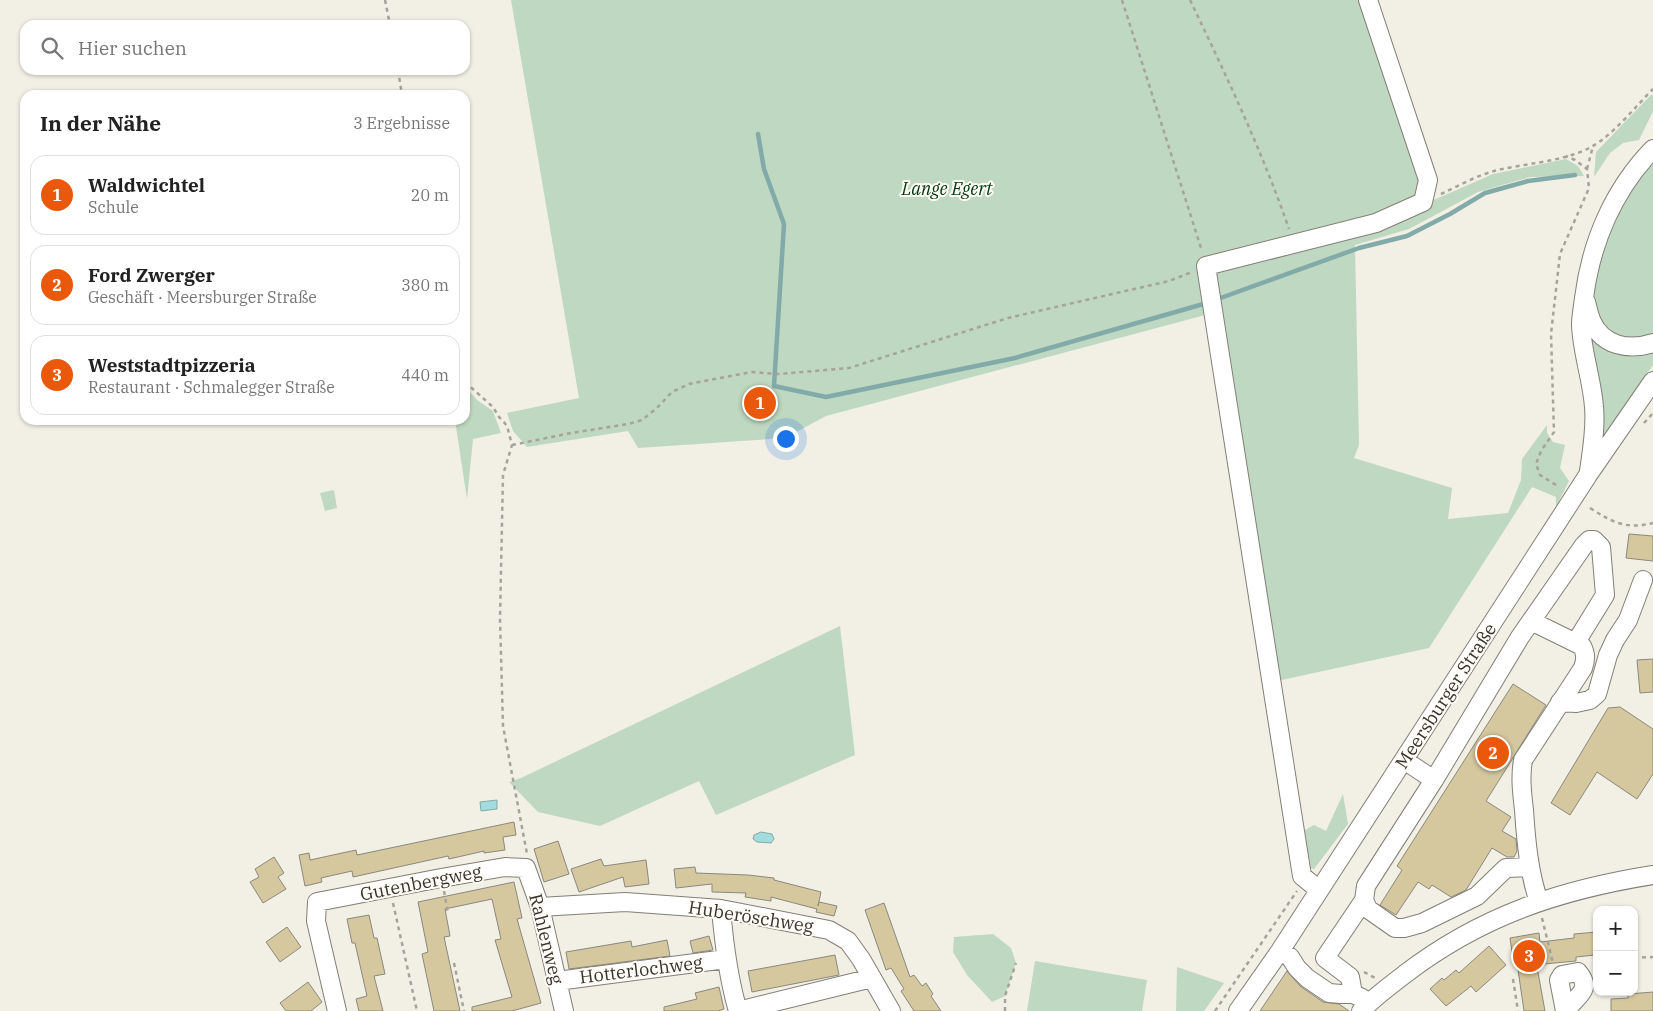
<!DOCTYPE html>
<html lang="de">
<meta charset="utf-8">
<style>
:root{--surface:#fff;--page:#f6f6f6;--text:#222;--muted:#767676;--line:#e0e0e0;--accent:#ea580c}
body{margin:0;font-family:"IBM Plex Serif",serif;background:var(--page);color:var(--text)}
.controls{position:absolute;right:15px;bottom:15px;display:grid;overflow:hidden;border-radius:10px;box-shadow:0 1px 4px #0004}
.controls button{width:45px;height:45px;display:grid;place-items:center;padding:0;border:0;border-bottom:1px solid var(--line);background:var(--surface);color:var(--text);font:25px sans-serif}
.you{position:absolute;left:785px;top:438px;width:18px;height:18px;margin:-12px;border:4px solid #fff;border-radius:50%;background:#1a73e8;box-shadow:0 0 0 8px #1a73e833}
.badge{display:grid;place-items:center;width:32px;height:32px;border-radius:50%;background:var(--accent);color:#fff;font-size:16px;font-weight:700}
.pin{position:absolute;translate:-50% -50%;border:2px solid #fff;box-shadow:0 1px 5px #0006}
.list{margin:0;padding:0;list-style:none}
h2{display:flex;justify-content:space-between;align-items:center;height:65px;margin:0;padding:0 20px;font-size:21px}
h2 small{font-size:16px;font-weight:400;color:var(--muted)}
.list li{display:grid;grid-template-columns:32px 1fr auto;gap:15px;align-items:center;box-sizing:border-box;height:80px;margin:0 10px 10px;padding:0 10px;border:1px solid var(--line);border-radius:15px}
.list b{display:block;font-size:19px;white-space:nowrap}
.list p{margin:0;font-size:16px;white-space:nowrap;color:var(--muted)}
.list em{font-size:16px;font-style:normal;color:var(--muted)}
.icon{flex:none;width:28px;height:28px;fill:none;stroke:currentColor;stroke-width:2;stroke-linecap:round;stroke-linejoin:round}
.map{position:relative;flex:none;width:1653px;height:1011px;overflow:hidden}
.search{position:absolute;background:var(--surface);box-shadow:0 1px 4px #0004;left:20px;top:20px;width:450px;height:55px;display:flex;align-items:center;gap:12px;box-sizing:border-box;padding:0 18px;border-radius:15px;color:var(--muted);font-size:19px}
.panel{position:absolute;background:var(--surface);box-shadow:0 1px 4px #0004;left:20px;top:90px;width:450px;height:335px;border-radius:15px}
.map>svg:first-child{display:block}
.green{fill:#bfd8c1}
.water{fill:#a3dcdd;stroke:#82aaa9}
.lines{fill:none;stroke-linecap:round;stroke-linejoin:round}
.stream{stroke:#82aaa9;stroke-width:4.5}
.building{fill:#d5c89e;stroke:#8a887f}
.minor-casing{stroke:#827f76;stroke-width:20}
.path{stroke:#a5a39b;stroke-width:2.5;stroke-dasharray:4 4;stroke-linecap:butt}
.minor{stroke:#fff;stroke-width:18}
.labels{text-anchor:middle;stroke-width:4;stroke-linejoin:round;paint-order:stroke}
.park-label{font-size:18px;font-style:italic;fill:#003911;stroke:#fffcf5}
.street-label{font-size:18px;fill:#353430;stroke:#fffcf5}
</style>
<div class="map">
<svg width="1653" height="1011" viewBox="0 0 1653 1011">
<rect width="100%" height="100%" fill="#f2efe5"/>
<path class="green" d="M511,0H1367L1421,169V189L1405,207L1436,199L1493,174L1566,159L1578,166L1584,176L1530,177L1478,192L1409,229L1355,245L1359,445L1354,458L1452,488L1448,519L1508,513L1521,480L1522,459L1547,425V433L1553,442L1565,445L1560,468L1569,481L1556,507V497L1532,487L1429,648L1277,681L1209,314L826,416L785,438L638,448L628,431L527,447L513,431L507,413L579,398Z
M1651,95H1653V111L1639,140L1623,143L1610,153L1594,177L1596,152Z
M1653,158V336L1645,340L1615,337L1604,328L1590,302L1595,256L1621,200Z
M1587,331C1592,336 1597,344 1603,348C1616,357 1640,359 1653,352V365L1599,443Z
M465,386L477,400L493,411L501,433L473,439L467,499L455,420H465Z
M334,490L337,508L325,511L320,493Z
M840,626L855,755L716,815L699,781L600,826L538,812L509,782L521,778Z
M1343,794L1348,824L1314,869L1309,868L1300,833L1314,825L1326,831Z
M993,934L1011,948L1016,963L1005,996L992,1002L967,975L953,952L954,937Z
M1035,961L1147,980L1142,1011H1027Z
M1177,967L1224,983L1204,1011H1176Z"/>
<path class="water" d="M497,800V809L481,811L480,802Z
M761,832L772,834L774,839L771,843L757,842L753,839L754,835Z"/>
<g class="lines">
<path class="stream" d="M758,134L764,169L784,224L774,386L826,397L1015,358L1207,303
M1215,300L1359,248L1407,236L1450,214L1485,193L1528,181L1575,175"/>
</g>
<path class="building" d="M1629,534L1653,536V561L1626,558Z
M1653,659V692L1640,693L1637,660Z
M1513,684L1546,705L1486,801L1511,817L1502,831L1516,839L1517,851L1514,857H1507L1492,848L1466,890L1451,897L1432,885L1429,889L1418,882L1396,915L1380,905L1402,870L1397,866Z
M1620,707L1653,729V774L1637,799L1597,772L1570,815L1551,803L1608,708Z
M514,822L516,835L503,837L505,850L484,853V851L449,859L448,856L353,877L352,871L321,878L322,882L305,886L299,855L309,853L310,860L356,850L357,855Z
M558,841L569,874L544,882L534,849Z
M274,857L284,873L278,877L286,889L263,903L250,882L259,877L255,869Z
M601,859L604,866L646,860L649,884L625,887L623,877L579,892L571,869Z
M695,867L696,873L748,875L774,878V880L821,892L818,906L819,902L837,906L834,916L816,912L817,909L771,897V901L745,897L746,893L712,892V884L676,888L674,869Z
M514,882L522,918L517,919L541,1003L512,1011H472V1007L512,997L495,940L501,939L492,899L445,909L450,936L444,937L460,1011H434L422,954L428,952L418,902Z
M884,903L910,977L914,975L922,986L926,983L933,994L931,996L941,1011H914L901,991L904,989L891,968L886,970L865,910Z
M369,915L374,938H377L385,974L374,976L383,1011H359L356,999L367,996L355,943H352L347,919Z
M287,927L301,947L280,962L266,942Z
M1597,932V952H1595V955L1576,957V961L1544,964V966L1537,967L1545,1011H1524L1516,956L1513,959L1510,938L1539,933L1540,942L1574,938V934Z
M709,936L713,950L693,953L690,941Z
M667,940L670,956L569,969L566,952L631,941L632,947Z
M1489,946L1506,965L1476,992L1471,986L1446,1006L1430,989L1442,978L1444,980L1456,970L1459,973Z
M835,955L839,975L752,992L748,971Z
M1287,971L1300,986L1323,1002L1339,1004L1349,1011H1260Z
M308,982L322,1002L311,1011H286L280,1003Z
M719,987L724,1009L718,1011H664V1007L697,999L695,993Z
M1653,992V1011H1611V999L1628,998V994Z"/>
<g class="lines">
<g class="minor-casing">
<path id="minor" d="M1586,302C1588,309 1589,316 1592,322C1603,346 1629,351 1653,343
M1589,471C1592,450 1596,428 1594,407C1592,379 1582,353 1581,325C1581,316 1583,307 1584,298C1591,243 1613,190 1653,149
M1531,621L1582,646C1586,654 1586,659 1583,668L1523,760C1520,777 1522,793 1524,810C1526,841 1529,873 1539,902
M1560,702L1576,703L1590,700L1597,694L1608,655L1615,640L1628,620L1643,580
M1404,760L1434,780
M1530,867L1506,868L1477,896L1422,923L1404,928H1395L1368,909L1364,900L1366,886L1434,780L1520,637L1584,545L1589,540H1594L1601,547L1605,595L1576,642
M1319,890L1302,876L1206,266L1376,223L1423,202L1428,180L1368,0
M540,907L625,902L721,909L829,930L848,941L861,959L891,1011
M721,909C724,944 728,977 738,1011
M1280,951L1290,957L1297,968L1307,978L1329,993L1341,994H1353L1362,998
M557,981L726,959
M1353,994L1350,977L1325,958L1364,900
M337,1011L316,921L317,902L441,878L505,867L526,868L540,907L564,1011
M738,1011L872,978
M1238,1011L1280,951L1588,475L1653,381
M1361,1011C1374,997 1390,986 1405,974C1481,916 1559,890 1653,875
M1565,1011L1559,980L1562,975L1578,972C1594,991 1575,996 1566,1011"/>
</g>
<path class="path" d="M385,0L390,25
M1122,0L1202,251
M1190,0C1226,75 1262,151 1289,229
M398,70L402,95
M1587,169L1593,146
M1441,194C1458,186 1476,176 1494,171C1525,163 1564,162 1591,147C1612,136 1636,106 1653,89
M465,382L493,407L499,417L503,421L507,426L512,445L503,475L500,619L503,726L527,854
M1644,423L1653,413
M512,445L571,433L628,424L642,420L657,408L672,392L689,384L751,372L779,374L849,368L1008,318L1169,281L1192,272
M1556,485L1540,475L1536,464L1541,451L1554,432L1551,334L1560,254L1589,188L1587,169L1575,160L1566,156
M1590,508C1612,522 1626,530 1653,523
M444,891L448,914
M393,903L417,1011
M1542,918L1553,963
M1634,958L1653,957
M454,963L464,1011
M1364,972L1377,979
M1513,979L1518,1011
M1005,1011V996L1016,963
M1215,1011L1297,891"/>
<use href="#minor" class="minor"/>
</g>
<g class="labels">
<g class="park-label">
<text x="947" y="195">Lange Egert</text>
</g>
<g class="street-label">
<text transform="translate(1446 696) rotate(-57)" y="6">Meersburger Straße</text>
<text transform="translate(421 883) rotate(-11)" y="6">Gutenbergweg</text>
<text transform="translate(751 917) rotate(9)" y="6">Huberöschweg</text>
<text transform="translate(546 939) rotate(76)" y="6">Rahlenweg</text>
<text transform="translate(641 970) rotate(-7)" y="6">Hotterlochweg</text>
</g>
</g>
</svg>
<div class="controls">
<button>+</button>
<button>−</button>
</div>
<div class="you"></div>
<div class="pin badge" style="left:760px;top:403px">1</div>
<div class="pin badge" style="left:1493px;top:753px">2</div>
<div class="pin badge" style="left:1529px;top:956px">3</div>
<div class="search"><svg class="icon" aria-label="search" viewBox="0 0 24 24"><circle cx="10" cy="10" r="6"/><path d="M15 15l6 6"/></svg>Hier suchen</div>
<section class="panel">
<h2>In der Nähe<small>3 Ergebnisse</small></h2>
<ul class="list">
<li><span class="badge">1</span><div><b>Waldwichtel</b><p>Schule</p></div><em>20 m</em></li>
<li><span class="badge">2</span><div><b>Ford Zwerger</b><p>Geschäft · Meersburger Straße</p></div><em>380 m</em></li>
<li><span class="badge">3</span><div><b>Weststadtpizzeria</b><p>Restaurant · Schmalegger Straße</p></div><em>440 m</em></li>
</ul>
</section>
</div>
